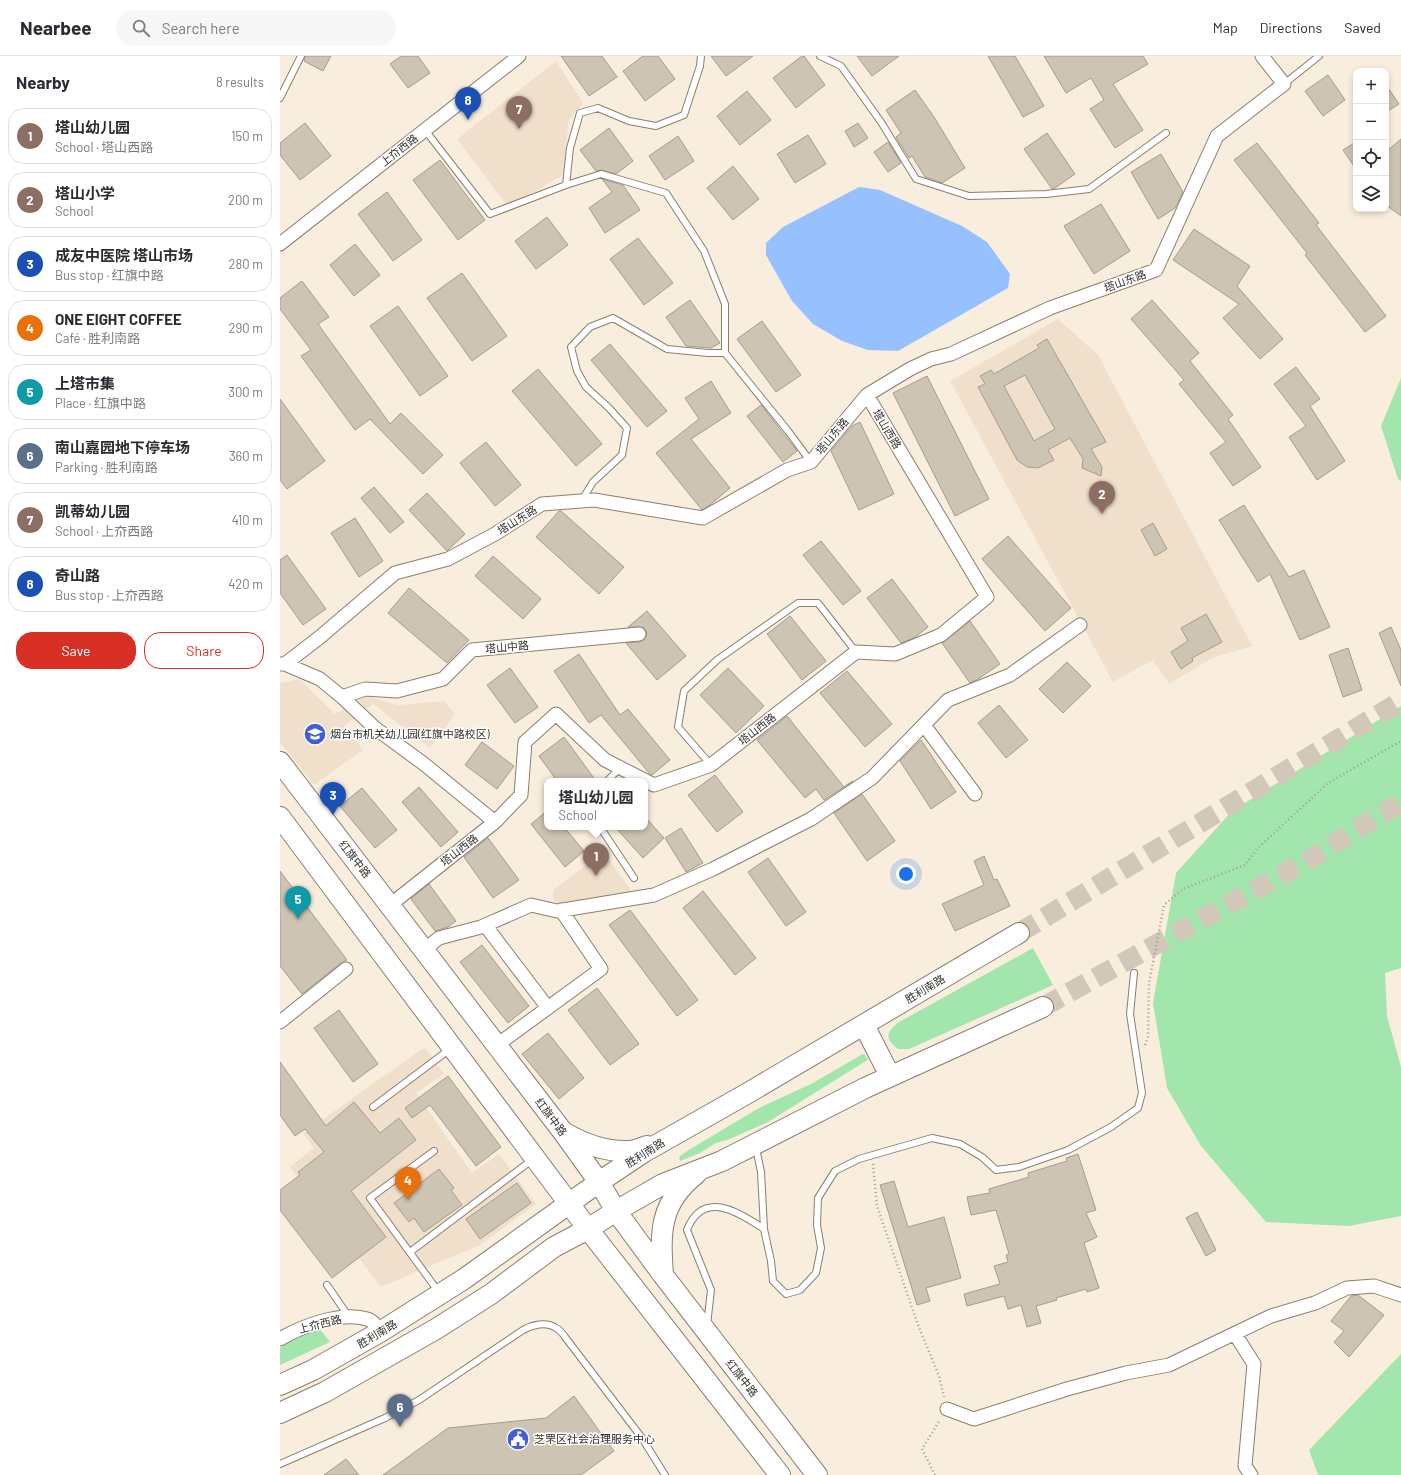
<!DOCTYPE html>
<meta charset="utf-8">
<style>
:root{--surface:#fff;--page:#f7f7f7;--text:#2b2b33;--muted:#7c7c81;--line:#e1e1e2;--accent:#d93025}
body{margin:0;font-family:Barlow,"Noto Sans SC",sans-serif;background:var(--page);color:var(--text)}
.controls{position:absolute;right:12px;top:12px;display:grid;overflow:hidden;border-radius:8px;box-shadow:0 2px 6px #0003}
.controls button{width:36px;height:36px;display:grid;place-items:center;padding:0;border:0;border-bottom:1px solid var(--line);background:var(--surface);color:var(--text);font:20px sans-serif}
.you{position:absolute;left:626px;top:818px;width:14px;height:14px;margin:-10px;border:3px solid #fff;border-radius:50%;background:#1a73e8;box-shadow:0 0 0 6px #1a73e833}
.badge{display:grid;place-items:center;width:26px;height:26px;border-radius:50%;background:var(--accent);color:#fff;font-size:13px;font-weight:700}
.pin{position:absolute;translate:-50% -33px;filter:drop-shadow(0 1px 2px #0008)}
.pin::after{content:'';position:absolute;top:21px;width:14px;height:12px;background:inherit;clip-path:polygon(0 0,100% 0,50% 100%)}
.popup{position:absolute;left:264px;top:722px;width:104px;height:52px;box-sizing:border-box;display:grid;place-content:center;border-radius:8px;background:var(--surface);filter:drop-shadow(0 1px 3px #0005);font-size:13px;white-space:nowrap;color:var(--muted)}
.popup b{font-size:15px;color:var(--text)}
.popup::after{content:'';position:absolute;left:50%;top:100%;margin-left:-8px;border:8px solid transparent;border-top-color:var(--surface)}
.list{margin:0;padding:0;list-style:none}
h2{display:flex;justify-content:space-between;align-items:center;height:52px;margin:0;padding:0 16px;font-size:17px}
h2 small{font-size:13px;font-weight:400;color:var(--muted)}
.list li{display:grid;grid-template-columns:26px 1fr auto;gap:12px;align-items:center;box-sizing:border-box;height:56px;margin:0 8px 8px;padding:0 8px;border:1px solid var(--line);border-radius:16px}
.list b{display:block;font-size:15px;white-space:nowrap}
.list p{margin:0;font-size:13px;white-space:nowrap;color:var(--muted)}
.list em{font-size:13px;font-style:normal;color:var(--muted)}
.actions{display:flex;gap:8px;padding:12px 16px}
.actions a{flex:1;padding:9px 0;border:1px solid var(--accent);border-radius:16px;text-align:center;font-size:14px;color:var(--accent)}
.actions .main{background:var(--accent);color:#fff}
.icon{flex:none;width:22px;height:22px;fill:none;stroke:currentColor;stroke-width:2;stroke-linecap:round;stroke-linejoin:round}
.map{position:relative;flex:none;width:1121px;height:1419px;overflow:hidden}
header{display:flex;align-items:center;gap:24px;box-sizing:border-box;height:56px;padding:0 20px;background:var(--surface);border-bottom:1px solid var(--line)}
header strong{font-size:19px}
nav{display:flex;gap:22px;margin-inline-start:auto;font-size:14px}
.search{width:280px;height:36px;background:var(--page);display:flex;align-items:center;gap:10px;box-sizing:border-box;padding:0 14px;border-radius:22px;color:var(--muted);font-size:15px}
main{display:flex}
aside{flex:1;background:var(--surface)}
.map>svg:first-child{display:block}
.built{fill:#f0e0cb}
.green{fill:#a2e6ae}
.water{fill:#96c0fe}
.building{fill:#cec4b4;stroke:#a69c8d;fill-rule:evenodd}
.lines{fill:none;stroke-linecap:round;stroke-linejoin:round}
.primary-tunnel{stroke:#d1c8ba;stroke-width:20;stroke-dasharray:20 10;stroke-linecap:butt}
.service-casing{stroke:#897f71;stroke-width:8}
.minor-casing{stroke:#897f71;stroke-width:15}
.primary-casing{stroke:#897f71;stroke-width:22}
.path{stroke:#a49c90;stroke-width:2.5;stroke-dasharray:1 3;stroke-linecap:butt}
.service{stroke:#fff;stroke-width:6}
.minor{stroke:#fff;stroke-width:13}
.primary{stroke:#fff;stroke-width:20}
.labels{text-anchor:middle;stroke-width:3;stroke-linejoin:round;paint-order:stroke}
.street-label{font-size:11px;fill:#332f29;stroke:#fff}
.poi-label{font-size:11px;fill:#332f29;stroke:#fff;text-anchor:start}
</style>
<header>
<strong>Nearbee</strong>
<div class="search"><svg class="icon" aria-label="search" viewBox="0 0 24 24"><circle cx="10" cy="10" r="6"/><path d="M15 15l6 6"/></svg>Search here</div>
<nav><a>Map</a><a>Directions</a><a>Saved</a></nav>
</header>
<main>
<aside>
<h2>Nearby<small>8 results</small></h2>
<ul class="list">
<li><span class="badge" style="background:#8d6e63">1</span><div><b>塔山幼儿园</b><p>School · 塔山西路</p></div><em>150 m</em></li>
<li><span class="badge" style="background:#8d6e63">2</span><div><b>塔山小学</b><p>School</p></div><em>200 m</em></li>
<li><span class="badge" style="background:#1a4fb4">3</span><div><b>成友中医院 塔山市场</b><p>Bus stop · 红旗中路</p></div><em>280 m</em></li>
<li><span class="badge" style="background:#e8710a">4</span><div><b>ONE EIGHT COFFEE</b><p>Café · 胜利南路</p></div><em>290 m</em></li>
<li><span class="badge" style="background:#0f9aa8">5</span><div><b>上塔市集</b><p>Place · 红旗中路</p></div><em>300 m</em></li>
<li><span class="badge" style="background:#5c6f8a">6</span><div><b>南山嘉园地下停车场</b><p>Parking · 胜利南路</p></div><em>360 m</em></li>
<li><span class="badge" style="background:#8d6e63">7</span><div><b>凯蒂幼儿园</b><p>School · 上夼西路</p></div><em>410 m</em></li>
<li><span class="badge" style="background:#1a4fb4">8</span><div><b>奇山路</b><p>Bus stop · 上夼西路</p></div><em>420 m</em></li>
</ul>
<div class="actions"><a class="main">Save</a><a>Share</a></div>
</aside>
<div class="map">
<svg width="1121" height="1419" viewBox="0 0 1121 1419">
<rect width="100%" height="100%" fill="#f9eede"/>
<path class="built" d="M276,5L303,47L289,64L283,119L228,151L177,83Z
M778,263L818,299L972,590L932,602L889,628L873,604L833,626L670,325Z
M19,623L55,658L86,640L118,649L164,645L175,658L150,692L93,648L64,670L83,694L34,729L0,686V627Z
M327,801L354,838L279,852L273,842V834L310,806Z
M145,991L164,1018L136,1037L192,1117L219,1098L256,1148L200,1189L101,1231L10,1111L34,1092L23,1077Z"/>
<path class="green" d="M1121,322V425L1118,423L1101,370Z
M1121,650V912L1105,917L1107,960L1121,1011V1160L1069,1170L986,1166L921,1090L887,1032L873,947L896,817L952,755Z
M753,892L773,929L629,993H618C605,982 605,977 619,966Z
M584,998L588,1003L586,1005L488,1066L450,1083L436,1087L420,1097L400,1105L399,1101L407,1095L479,1052L533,1027L581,999Z
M39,1272L50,1286L0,1309V1292L15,1282Z
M1121,1298V1419H1038L1029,1394Z"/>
<path class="water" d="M579,131L600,134L682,170L707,186L730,218L728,232L618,295L588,294L562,285L533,268L512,245L486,199V187L503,171Z"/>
<path class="building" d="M25,0H51L43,15L24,5Z
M121,0H138L150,17L128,32L110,8Z
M281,0H322L337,21L309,40Z
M363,0H378L395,23L365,45L343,15Z
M431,0H473L446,20Z
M522,0H524L545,29L516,52L493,22Z
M577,0H619L592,20Z
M708,0H735L764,50L743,61Z
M764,0H863L868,8L833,28L863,74L835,92L810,53L824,44L811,22L786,37Z
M1048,19L1065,44L1043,60L1025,35Z
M1106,29L1119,48L1106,56Z
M635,34L654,61L685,112L662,127L645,121L632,100L629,102L616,81L621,77L606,54Z
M467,35L491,64L460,89L437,60Z
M25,67L51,100L20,124L0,99V87Z
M578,67L588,82L574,91L565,75Z
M329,72L353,105L336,118L322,114L316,115L300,94Z
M767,77L795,118L775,132L772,133L744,93Z
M528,79L546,108L515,127L497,98Z
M398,80L414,105L385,124L369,100Z
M1121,83V160L1106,149V96Z
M608,86L621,107L608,116L594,96Z
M1076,86V113L1063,94Z
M977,87L1039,167L1036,169L1106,260L1085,276L1025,199L1027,197L954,104Z
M881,98L903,136L895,152L878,163L851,116Z
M160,104L205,164L178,184L133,124Z
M453,110L479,143L453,164L427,132Z
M322,123L343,129L360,154L325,177L309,152L332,136Z
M107,136L142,184L113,205L78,158Z
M821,148L850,195L814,218L784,170Z
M267,161L288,189L256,213L235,185Z
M914,173L970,210L957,230L1003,283L980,303L943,262L959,248L893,204Z
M358,182L393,227L364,249L330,203Z
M75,188L100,219L74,240L50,209Z
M182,217L227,280L192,305L147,242Z
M22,225L49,261L38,268L110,368L121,357L163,399L143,418L90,363L75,374L21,300L31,294L0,253V242Z
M410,244L440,287L431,292L406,290L386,261Z
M872,244L919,297L910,305L953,359L948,363L981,411L953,430L930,397L946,386L899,328L904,324L851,263Z
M118,250L168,320L140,340L90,270Z
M482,265L521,319L496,336L457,283Z
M767,283L826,386L811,393L822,411L821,420L802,412L803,403L790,382L768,394L774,404L758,412L747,411L737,404L698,331L705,328L700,320L711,314L714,318L759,292L757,289ZM745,319L775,373L754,385L724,330Z
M330,288L387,355L367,371L311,304Z
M1016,311L1040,343L1030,350L1065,405L1037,424L1009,381L1026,370L994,328Z
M258,313L322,388L296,410L232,335Z
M647,320L709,443L675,460L613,337Z
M431,325L451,357L411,383L450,432L430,449L422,454L376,397L419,363L405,342Z
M0,343L45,405L7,433L0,424Z
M481,349L517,395L503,406L467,360Z
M580,366L614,438L579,454L551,395L572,370Z
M206,386L241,429L215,450L180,407Z
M94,431L124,466L110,477L81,442Z
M147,437L185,478L167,495L129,454Z
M964,449L1009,521L1024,514L1050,571L1020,584L990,518L978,526L939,464Z
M279,455H281L344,511L319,538L256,481Z
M75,462L103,505L79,521L51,477Z
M873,467L887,493L875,500L861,474Z
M728,480L791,552L765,575L702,503Z
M541,485L581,535L563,549L523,499Z
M7,499L46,553L23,569L0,537V504Z
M213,500L261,543L243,563L195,520Z
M612,523L648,571L634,582L621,587L587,542Z
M129,532L189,584L167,607L108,557Z
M367,555L406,600L377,624L346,587L360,586L366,582L367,577L363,571H348Z
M926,558L942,586L912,602L913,605L901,613L891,596L908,585L901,572Z
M510,560L546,605L522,624L487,578Z
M690,565L720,608L698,623L690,627L662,587Z
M1111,571L1121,594V630L1099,577Z
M1068,592L1082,634L1063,641L1049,599Z
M299,598L340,659L348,653L390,704L372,719L369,717L321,659L309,667L274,615Z
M787,606L811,630L783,657L759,633Z
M230,612L258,651L235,667L207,629Z
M448,612L484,650L456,677L420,639Z
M567,615L612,668L585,691L540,637Z
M719,649L748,684L726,702L698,667Z
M507,660L564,731L573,725L544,744L536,733L525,742L477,684Z
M284,681L316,725H277L259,700Z
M641,684L676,736L651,753L620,705Z
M202,686L234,710L217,733L185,709Z
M435,719L463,756L437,776L408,739Z
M139,731L178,776L161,791L122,746Z
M82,732L117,774L95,792L60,750Z
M582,738L615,785L587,805L554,757Z
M267,755V771H284L304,795L285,811L251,768Z
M365,761L384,782L363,802L335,771H365Z
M401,772L423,807L406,816L385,782Z
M208,782L239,824L213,842L184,801Z
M704,800L714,824L717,823L730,850L675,875L662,848L704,829L694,805Z
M488,802L526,856L506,870L468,816Z
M0,815L67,904L61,907L22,938L0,910Z
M149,828L176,865L168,871L155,875L131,843Z
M423,835L476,902L455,919L403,852Z
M350,854L418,944L397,960L329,869Z
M202,889L249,950L228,967L180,906Z
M317,932L359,988L330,1009L288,954Z
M59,954L98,1008L73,1026L34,972Z
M268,977L304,1022L279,1043L242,998Z
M0,1006L46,1070L74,1046L100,1077L119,1062L136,1084L71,1135L106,1181L52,1222L0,1154V1134L20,1119L18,1116L44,1096L25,1073L15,1080L0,1059Z
M168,1020L221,1091L196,1110L150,1049L132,1062L125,1052Z
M798,1098L816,1154L806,1157L817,1181L804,1187L819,1232L807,1236L806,1233L776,1242L777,1244L756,1250L761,1267L747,1271L741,1249L728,1253L724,1240L687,1250L684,1238L720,1228L714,1210L728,1206L726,1199L729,1198L716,1154L691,1159L687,1141L710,1137L709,1133L749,1121L748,1117L787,1105L786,1102Z
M159,1113L174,1132L171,1134L182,1149L144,1176L134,1162L129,1166L114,1147Z
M614,1125L628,1171L664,1161L681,1222L646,1232L650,1245L637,1249L600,1129Z
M237,1127L251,1147L200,1183L186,1163Z
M917,1156L936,1194L926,1200L906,1162Z
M1078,1239L1104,1259L1069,1301L1054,1286L1064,1275L1051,1265L1071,1240Z
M294,1340L334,1395L301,1419H103L168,1372L266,1362Z
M66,1403L79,1419H44Z"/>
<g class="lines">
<path class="primary-tunnel" d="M739,877L1121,645
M763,951L1025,806L1121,746"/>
<g class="service-casing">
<path id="service" d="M540,0L561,10L601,66L636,123L689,140L766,138L809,133L886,77
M1004,28L1039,0
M0,42L21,0
M145,74L210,158L286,129L290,92L300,57L318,52L349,65L376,70L404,59L420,10L421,0
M286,129L321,118L386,137L424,195L445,248V297L508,375L531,406
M302,444L313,426L342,399L347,372L329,352L306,331L297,315L291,291L310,271L333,262L387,293L428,297H445
M431,709L398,671L404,635L437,604L518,547H538L576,596
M327,725L340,712
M320,771L354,822
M93,1051L170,993
M476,1092L481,1116L484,1173
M154,1095L90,1142L158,1235
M130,1196L252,1104
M47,1229L69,1261
M427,1269L431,1234L407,1174C423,1133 459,1156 484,1173L491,1205L493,1225L506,1238L520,1234L536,1217L541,1192L537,1169L538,1142L555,1115L579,1103L652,1082L680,1088L702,1101L716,1114L739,1111L788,1094L831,1071L858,1052L862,1037L850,958L854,917
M0,1408L105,1362L139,1344L243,1274C252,1269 266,1265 276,1272C280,1274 283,1278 285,1281L362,1382L385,1419"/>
</g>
<g class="minor-casing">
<path id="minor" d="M0,188L239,0
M0,608H5L40,623L62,641L95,672L144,708L215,766
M5,608L40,581L115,517L168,503L215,478L262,448L314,444L423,462L507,414L531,406L587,339L630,313L651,303L671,298L770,252L876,214L937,80L1004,28L982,0
M62,641L85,633L117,635L163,623L192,594L359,578
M644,669L695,738
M110,849L215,766L241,739L245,686L276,658L325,704L374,729L431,709L576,596L615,598L661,579L707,541L587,339
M205,869L268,952
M144,894L159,882L201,871L251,849L277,855L374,839L433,813L531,763L592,722L668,644L730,619L800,569
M0,966L66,913
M217,989L321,913L281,854
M955,1278L974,1308L965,1410L971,1419
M0,1283C22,1270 62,1255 87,1263C94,1265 97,1271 100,1276
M667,1353L694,1363L787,1333L846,1317L889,1309L991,1260L1035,1247L1067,1232L1094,1230L1121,1239"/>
</g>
<g class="primary-casing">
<path id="primary" d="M0,706L283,1076L319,1126L336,1155L383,1219L537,1419
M0,761L308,1173L500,1419
M584,969L610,1020
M285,1077C304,1088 326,1096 349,1095C355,1095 361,1092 367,1090
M383,1219C380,1177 379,1147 416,1118
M0,1329L33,1314L100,1276L184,1223L319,1126L364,1096L468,1037L739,877
M0,1357L45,1336L156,1273L211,1238L274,1191L308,1173L336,1155L383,1128L442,1105L585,1032L763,951"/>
</g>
<path class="path" d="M865,989L868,981L869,927L884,849L903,833L965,809L977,793L1048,727L1121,685
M593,1108L597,1150L638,1269L659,1320L664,1341
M655,1419L642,1393L660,1364"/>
<use href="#service" class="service"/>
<use href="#minor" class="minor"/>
<use href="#primary" class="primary"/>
</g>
<defs>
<g id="school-disc" transform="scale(1.15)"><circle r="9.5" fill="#435ed1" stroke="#fff"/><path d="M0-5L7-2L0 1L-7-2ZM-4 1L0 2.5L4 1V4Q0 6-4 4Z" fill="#fff"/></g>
<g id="civic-disc" transform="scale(1.15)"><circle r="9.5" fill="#435ed1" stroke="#fff"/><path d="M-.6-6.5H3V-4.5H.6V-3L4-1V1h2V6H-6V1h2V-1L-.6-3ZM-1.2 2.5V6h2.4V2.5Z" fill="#fff"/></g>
</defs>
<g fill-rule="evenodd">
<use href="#school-disc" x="35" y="678"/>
<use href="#civic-disc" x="238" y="1383"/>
</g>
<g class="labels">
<g class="street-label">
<text transform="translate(119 94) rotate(-38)" y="4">上夼西路</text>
<text transform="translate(845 225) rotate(-20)" y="4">塔山东路</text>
<text transform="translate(607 373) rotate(59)" y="4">塔山西路</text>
<text transform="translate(552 380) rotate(-50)" y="4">塔山东路</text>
<text transform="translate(237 464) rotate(-32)" y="4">塔山东路</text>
<text transform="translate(227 591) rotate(-5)" y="4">塔山中路</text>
<text transform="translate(477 673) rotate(-38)" y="4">塔山西路</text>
<text transform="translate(179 794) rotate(-38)" y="4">塔山西路</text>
<text transform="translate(75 803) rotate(52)" y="4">红旗中路</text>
<text transform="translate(645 933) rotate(-31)" y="4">胜利南路</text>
<text transform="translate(271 1061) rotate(53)" y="4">红旗中路</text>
<text transform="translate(365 1097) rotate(-32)" y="4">胜利南路</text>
<text transform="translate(40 1268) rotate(-14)" y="4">上夼西路</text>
<text transform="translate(97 1278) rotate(-31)" y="4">胜利南路</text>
<text transform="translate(462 1322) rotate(52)" y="4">红旗中路</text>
</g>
<g class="poi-label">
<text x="50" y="682">烟台市机关幼儿园(红旗中路校区)</text>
<text x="254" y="1387">芝罘区社会治理服务中心</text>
</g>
</g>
</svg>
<div class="controls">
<button>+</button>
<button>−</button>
<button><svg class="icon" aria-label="locate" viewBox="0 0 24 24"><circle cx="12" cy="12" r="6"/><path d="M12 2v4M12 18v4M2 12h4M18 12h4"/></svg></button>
<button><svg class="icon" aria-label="layers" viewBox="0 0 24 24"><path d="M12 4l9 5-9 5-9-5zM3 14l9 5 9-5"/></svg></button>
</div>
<div class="you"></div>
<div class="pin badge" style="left:316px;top:820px;background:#8d6e63">1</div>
<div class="popup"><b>塔山幼儿园</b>School</div>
<div class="pin badge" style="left:822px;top:458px;background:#8d6e63">2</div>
<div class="pin badge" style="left:53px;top:759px;background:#1a4fb4">3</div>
<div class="pin badge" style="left:128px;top:1144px;background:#e8710a">4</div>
<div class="pin badge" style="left:18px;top:863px;background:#0f9aa8">5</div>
<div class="pin badge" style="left:120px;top:1371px;background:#5c6f8a">6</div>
<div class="pin badge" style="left:239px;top:73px;background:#8d6e63">7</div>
<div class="pin badge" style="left:188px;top:64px;background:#1a4fb4">8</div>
</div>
</main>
